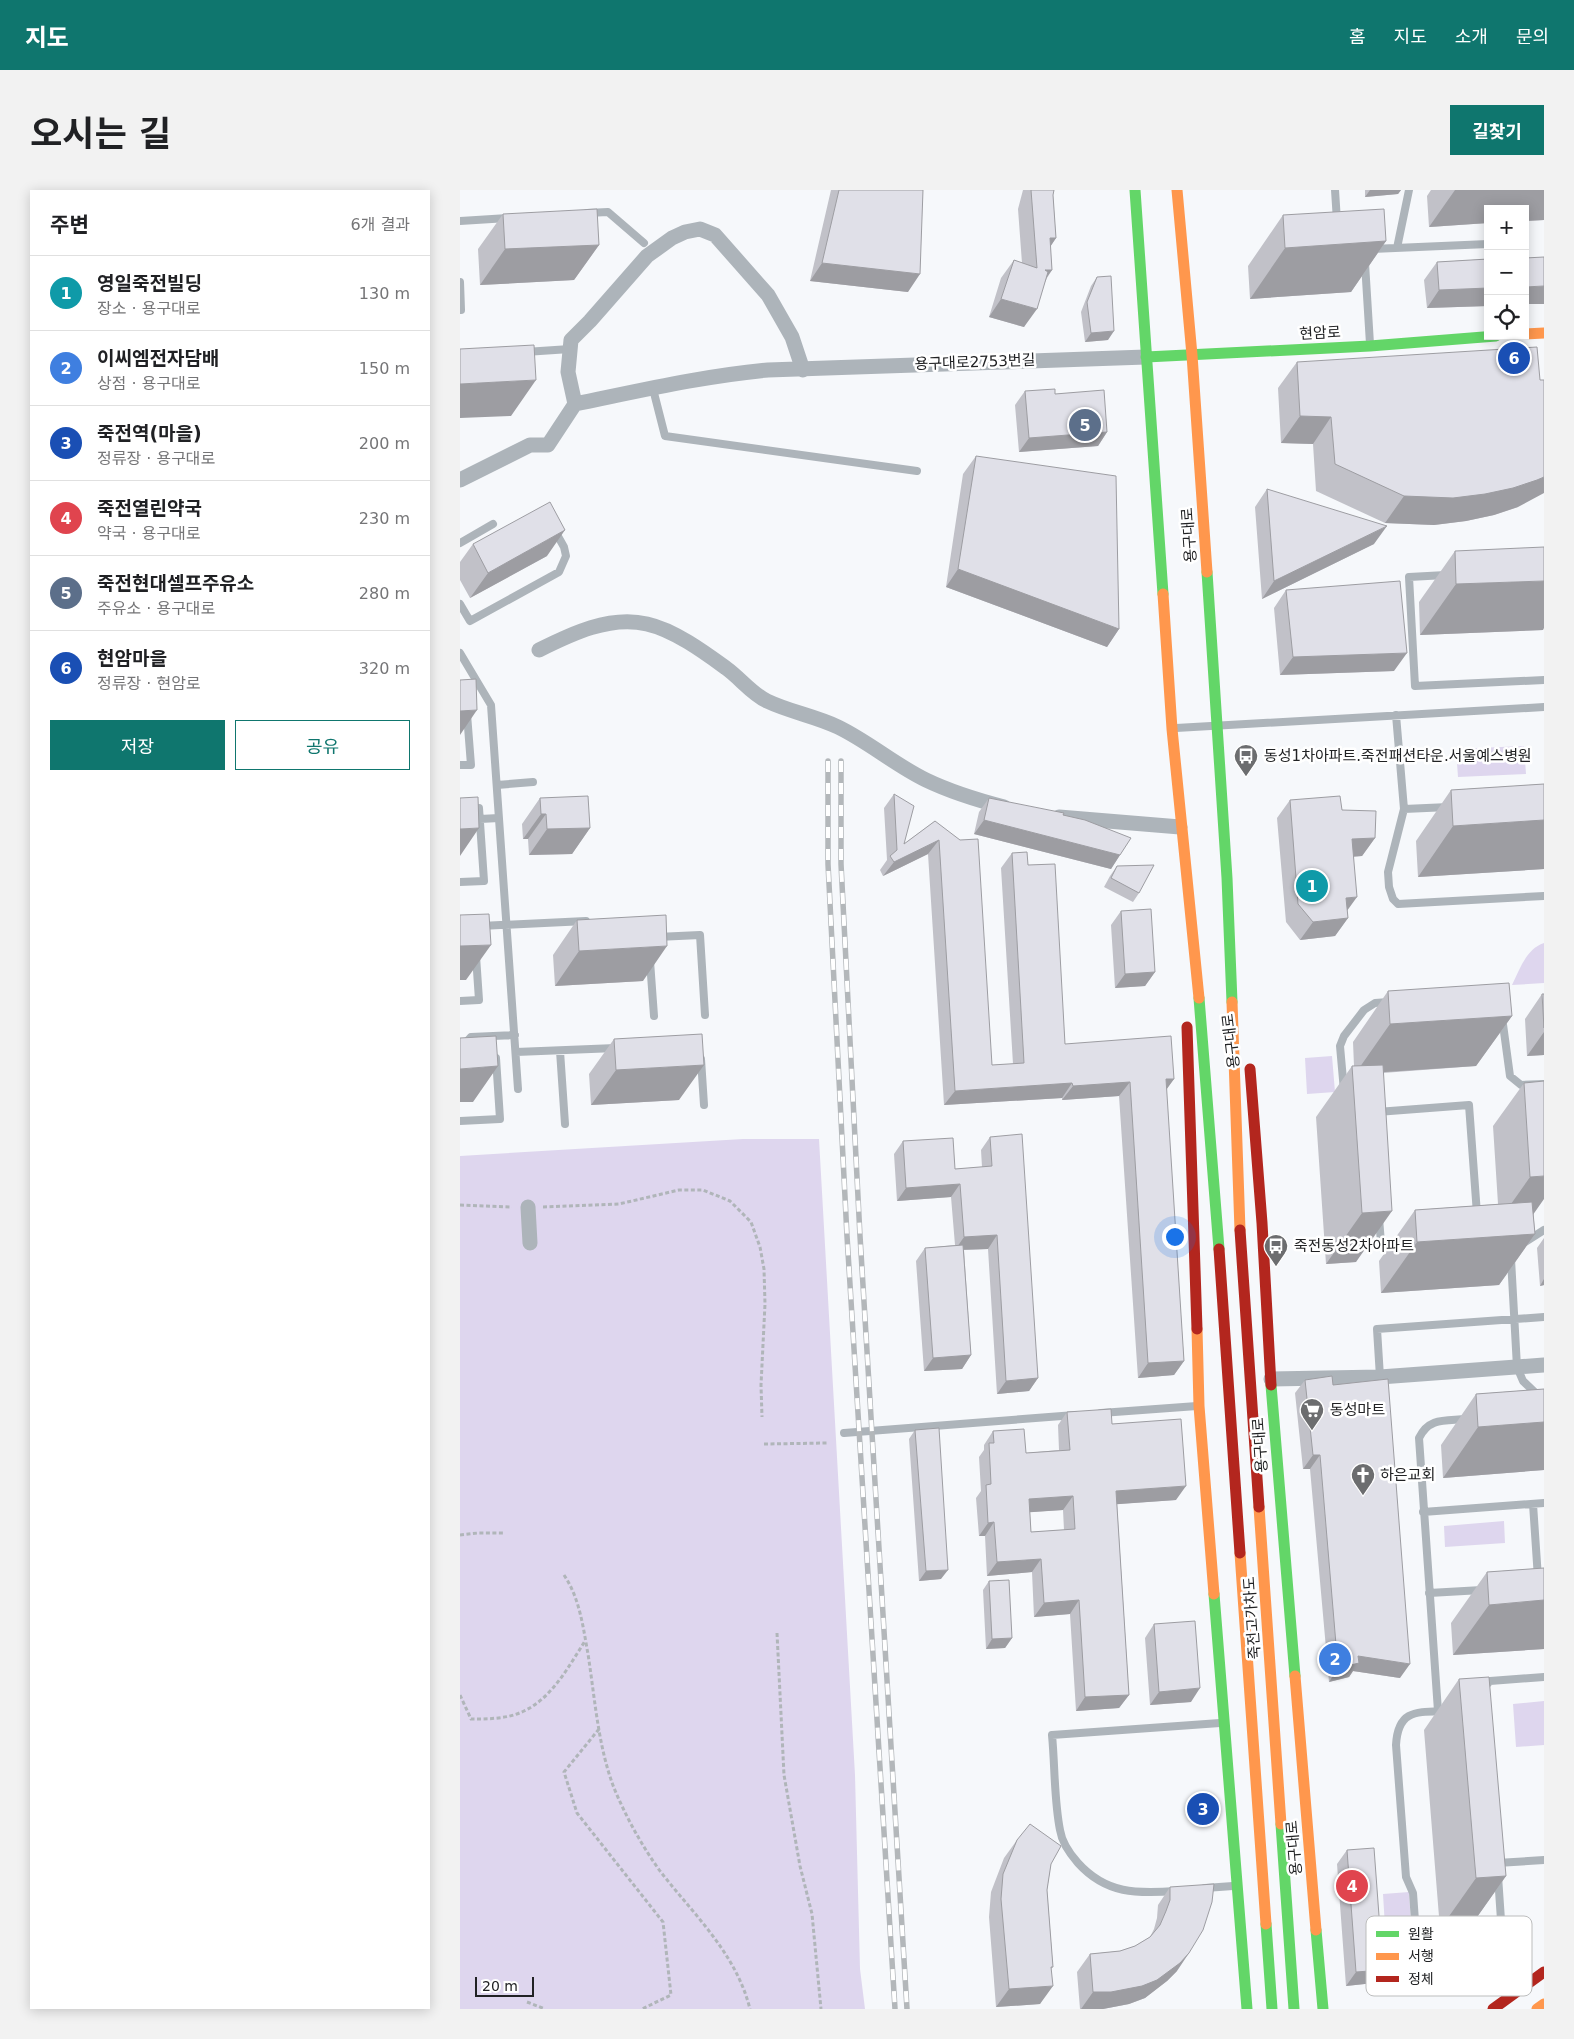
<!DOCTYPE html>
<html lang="ko">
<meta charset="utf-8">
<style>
:root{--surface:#fff;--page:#f2f2f2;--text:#202124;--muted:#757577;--line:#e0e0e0;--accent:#0f766e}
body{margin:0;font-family:"DejaVu Sans","Noto Sans KR",sans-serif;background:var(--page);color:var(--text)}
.controls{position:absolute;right:15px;top:15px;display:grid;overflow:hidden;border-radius:0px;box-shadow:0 2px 12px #0003}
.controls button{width:45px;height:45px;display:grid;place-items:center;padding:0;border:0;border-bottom:1px solid var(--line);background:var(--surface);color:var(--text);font:25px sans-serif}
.scale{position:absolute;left:15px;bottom:12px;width:59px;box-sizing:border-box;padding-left:5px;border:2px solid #212224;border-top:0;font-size:14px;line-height:18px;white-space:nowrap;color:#212224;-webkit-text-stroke:4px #fff;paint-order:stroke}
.you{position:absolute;left:714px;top:1046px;width:18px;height:18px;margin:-12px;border:4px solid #fff;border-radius:50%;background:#1a73e8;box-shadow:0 0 0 8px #1a73e833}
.badge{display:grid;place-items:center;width:32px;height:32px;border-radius:50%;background:var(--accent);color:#fff;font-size:16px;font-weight:700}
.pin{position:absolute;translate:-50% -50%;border:2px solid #fff;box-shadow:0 1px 5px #0006}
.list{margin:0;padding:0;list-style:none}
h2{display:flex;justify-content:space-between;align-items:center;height:65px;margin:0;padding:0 20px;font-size:21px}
h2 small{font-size:16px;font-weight:400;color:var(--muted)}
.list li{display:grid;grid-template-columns:32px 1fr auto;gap:15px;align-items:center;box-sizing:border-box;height:75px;padding:0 20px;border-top:1px solid var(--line)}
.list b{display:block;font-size:19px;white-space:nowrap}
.list p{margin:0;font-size:16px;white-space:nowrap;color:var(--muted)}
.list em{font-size:16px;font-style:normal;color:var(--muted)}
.actions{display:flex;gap:10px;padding:15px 20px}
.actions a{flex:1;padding:11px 0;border:1px solid var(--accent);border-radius:0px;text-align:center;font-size:18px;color:var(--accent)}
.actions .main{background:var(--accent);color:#fff}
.icon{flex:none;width:28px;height:28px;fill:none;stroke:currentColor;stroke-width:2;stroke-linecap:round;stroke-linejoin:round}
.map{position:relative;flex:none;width:1084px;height:1819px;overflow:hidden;border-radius:0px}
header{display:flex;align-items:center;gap:30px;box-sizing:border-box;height:70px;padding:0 25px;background:var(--accent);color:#fff}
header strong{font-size:24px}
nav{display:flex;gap:28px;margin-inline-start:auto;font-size:18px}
.intro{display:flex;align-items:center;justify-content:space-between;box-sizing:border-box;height:120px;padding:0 30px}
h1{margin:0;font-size:35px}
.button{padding:12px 22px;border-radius:0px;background:var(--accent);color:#fff;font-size:18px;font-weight:700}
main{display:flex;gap:30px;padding:0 30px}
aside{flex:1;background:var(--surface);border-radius:0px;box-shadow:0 2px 12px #0003}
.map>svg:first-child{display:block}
.green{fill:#ded6ee}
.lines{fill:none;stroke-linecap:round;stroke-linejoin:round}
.path{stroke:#b0b5b9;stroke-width:3;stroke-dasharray:4 2.5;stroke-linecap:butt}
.lane{stroke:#adb4ba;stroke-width:8}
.street{stroke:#adb4ba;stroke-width:15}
.fast{stroke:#63d668;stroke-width:11}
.slow{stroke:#ff974d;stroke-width:11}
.jam{stroke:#b3261e;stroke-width:11}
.rail-casing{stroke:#b3b7ba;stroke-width:5.5}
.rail{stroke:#fff;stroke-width:4;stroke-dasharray:11;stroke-linecap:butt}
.wall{fill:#c1c1c8;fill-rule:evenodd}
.shaded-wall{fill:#9d9da2}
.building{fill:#e0e0e8;stroke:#9d9da2;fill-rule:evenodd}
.labels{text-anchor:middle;stroke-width:5;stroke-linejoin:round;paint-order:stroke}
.street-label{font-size:15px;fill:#212224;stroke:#fff}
.poi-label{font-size:15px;fill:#212224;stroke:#fff;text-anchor:start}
.key{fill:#fff;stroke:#bcbdbd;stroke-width:1}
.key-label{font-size:14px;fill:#212224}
</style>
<header>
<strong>지도</strong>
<nav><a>홈</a><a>지도</a><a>소개</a><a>문의</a></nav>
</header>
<div class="intro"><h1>오시는 길</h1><a class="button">길찾기</a></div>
<main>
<aside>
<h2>주변<small>6개 결과</small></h2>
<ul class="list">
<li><span class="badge" style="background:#0f9aa8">1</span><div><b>영일죽전빌딩</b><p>장소 · 용구대로</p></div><em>130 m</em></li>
<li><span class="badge" style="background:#3f7fe0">2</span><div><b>이씨엠전자담배</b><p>상점 · 용구대로</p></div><em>150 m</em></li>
<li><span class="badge" style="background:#1a4fb4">3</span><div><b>죽전역(마을)</b><p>정류장 · 용구대로</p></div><em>200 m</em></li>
<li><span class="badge" style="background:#e0444e">4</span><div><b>죽전열린약국</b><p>약국 · 용구대로</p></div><em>230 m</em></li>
<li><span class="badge" style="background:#5c6f8a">5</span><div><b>죽전현대셀프주유소</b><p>주유소 · 용구대로</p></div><em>280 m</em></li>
<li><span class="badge" style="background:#1a4fb4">6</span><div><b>현암마을</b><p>정류장 · 현암로</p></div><em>320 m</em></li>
</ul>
<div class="actions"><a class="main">저장</a><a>공유</a></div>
</aside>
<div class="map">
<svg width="1084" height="1819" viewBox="0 0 1084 1819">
<rect width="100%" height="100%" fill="#f6f8fb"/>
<path class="green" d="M1064,556L1066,584L998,587L996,559Z
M1084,753V793L1052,795C1060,779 1066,759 1084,753Z
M872,866L875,902L847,904L845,868Z
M283,949H359L395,1585L400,1779L405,1819H0V966Z
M1044,1331L1045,1353L985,1357L984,1336Z
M1084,1511V1555L1056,1557L1053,1514Z
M949,1702L953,1767L927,1769L923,1704Z"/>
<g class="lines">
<path class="path" d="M0,1015L52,1017
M83,1017L159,1014L219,1000H243L270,1011L291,1032L300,1057L304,1079L305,1114L301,1195L302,1227
M304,1254L367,1253
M0,1345L18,1343H43
M104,1385C120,1409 123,1437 128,1464C135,1509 138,1556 154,1598C166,1627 182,1656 200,1681C234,1725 276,1763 290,1819
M317,1443L324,1585L340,1676L352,1724L361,1819
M0,1505L11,1529C28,1529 48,1529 64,1521C92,1508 109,1476 125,1451
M139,1539L104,1582L117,1623L203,1732L211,1805L182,1819
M67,1812L85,1819"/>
<path class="lane" d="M875,0L877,31
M127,23L148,22L184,53
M0,31L48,28
M937,58L949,0
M912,59L1028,54
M905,73L910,154
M0,92L1,120
M65,162L110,159
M193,199L205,246L457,281
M0,353L33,334
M986,385L949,387L955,496L1084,490
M0,414L10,431L99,382L106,366L104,357L95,341
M0,463L31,515L58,899
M936,525L944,619L928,682L929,697L933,709L938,714L1084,706
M716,538L1084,517
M0,575H11L7,524
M37,595L73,592
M0,619L19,618L24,691L0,692
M944,619L989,617
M20,629L39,628
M21,736L126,731
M197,747L240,745L245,825
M190,771L194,826
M0,811L19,810L16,766
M1042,827L1050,886L1061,895L1084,894
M0,856H3L11,847L55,845
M100,861L105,934
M56,862L156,858
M241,869L244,915
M884,901L880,856L884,846L904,820L915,813L929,812
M917,922L1009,915L1017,1024
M0,931L40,929L36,868
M919,1028L921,1053L942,1052
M1065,1052L1084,1040
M1051,1069L1057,1177L1063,1191L1084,1211
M920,1187L917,1139L1084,1127
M641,1223L737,1216
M384,1243L615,1225
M1073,1314L1078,1388
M963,1322L1084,1313
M969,1403L1022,1400
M1024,1498L1030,1491L1084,1487
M978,1521L959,1248C969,1227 986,1231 1006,1229
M987,1521C957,1522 938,1519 936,1555L946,1687L953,1703L957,1759L991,1760L1020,1747L1041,1730L1038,1686
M1037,1673L1084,1670
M745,1698L773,1696
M716,1701C677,1704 646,1704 618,1673C610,1664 602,1653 600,1640C594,1610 595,1576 592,1545L760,1533"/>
<path class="street" d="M115,214L108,182L111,150L130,131L187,66L212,48L225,42L240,39L255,45L308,105L332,147L343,180
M0,290L70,255H88L115,214C179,201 243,186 308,180L686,167
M79,460C111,444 150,425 187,434C214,440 244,462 266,478C280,488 292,504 307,511C330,522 355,526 378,537C409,552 435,575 466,590C491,602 517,610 544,617
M599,627L720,637
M68,1017L70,1053
M811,1189L920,1187L1084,1175"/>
<path class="fast" d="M675,0L703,404
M686,167L910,156L1036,146
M747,382L767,688L772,812
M739,808L759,1059
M811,1195L835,1486
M754,1404L787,1819
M821,1634L834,1819
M806,1734L812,1819
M856,1740L863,1819"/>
<path class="slow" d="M717,0L732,165L747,382
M1065,144L1084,143
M703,404L712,539L739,808
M772,812L780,1040
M737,1139L739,1216L754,1404
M799,1317L821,1634
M780,1363L806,1734
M835,1486L856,1740
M1077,1819L1084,1814"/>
<path class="jam" d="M727,837L737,1139
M790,879L802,1033L811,1195
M780,1040L799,1317
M759,1059L780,1363
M1033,1819L1084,1782"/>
<g class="rail-casing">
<path id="rail" d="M368,571V674L387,1046L435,1819
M381,571V674L400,1046L447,1819"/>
</g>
<use href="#rail" class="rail"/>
</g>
<path class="wall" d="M371,0H463L448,102L350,91Z
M563,0H594L593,5L596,48L590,57L592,80L587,88L564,137L529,127L541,88L554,70L562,73L558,19Z
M905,0H941L938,4L905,7Z
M971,0H1084V30L1065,31V19H1028V33L969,37L967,6Z
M43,24L139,55L114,90L20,95L18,59Z
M823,25L926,51L891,102L790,109L788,76Z
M1028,69V116L967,118L964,90L977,72Z
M637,87L648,150L625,152L621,122L631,96Z
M837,172L1058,317L1034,325L1006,331L974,335L925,333L856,301L853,254L821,253L818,198Z
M565,201L595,204L647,242L638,256L559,262L555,215Z
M516,266L659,439L647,457L486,397L503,284Z
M807,299L914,354L802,409L795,317Z
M13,354L87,366L10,408L0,390V372Z
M995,361L1083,440L960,445L959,412Z
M826,400L934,481L820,485L814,418Z
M1084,594V679L958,687L956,651L991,600Z
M434,604L444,654L475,631L532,875L553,874L541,678L552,663L568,675L605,854L714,889L706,899L724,1171L714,1185L678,1188L659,906L602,910V908L484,915L468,664L423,686L420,680L427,670L424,618Z
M80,608L130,638L112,664L69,665L68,649H63L62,634Z
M529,608L603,625L660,665L651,679L514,644L519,622Z
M830,610L882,620L915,648L902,666L894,667L887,721L888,728L875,746L840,750L826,732L817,628Z
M657,676L679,703L673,712L644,697L650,686Z
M661,721L695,782L685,796L655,798L651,735Z
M117,730L183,791L95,796L93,765Z
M928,801L1052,826L1016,876L923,883L896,1072L866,1074L856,927L892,876H894L893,852Z
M1082,804H1084V865L1067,866L1065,829Z
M154,849L219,910L131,915L129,884Z
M1064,893L1075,1044L1039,1095L921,1103L919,1071L955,1020L1038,1014L1033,936Z
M530,947L578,1188L569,1201L537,1204L528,1059L504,1060L511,1165L502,1179L464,1181L456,1071L465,1058L495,1055L491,1007L437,1011L434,964L443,951L495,979L522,977L521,960Z
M1084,1048V1095L1080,1096L1077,1058Z
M845,1190L873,1195L940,1488L893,1481L889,1487L869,1492L850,1279H843L835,1203Z
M1084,1199V1280L983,1288L981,1255L1016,1204Z
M607,1222L652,1234L716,1310L657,1314L669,1505L659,1518L616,1521L610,1424L574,1427L572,1382L527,1386L525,1346H519L516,1308L521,1301L519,1267L524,1260V1255L533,1241L566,1263L599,1260L598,1235ZM603,1320L604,1340L571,1342L570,1322Z
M455,1240L481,1389L459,1391L449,1249Z
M1084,1378V1459L993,1465L991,1433L1027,1382Z
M529,1391L552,1448L545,1458L526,1459L523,1400Z
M694,1434L731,1512L690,1515L685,1448Z
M999,1489L1046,1686L1010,1737L980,1739L964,1540Z
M557,1650L591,1674L587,1700L593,1777L591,1779L580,1814L536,1817L529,1727L531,1702L544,1668Z
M887,1660L914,1793L886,1796L877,1674Z
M710,1697L717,1781L707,1791L685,1808L669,1814L643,1819H620L617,1782L630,1764L660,1761L675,1756L690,1747L694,1739L697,1728L698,1715Z"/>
<path class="shaded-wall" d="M910,0H941L938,4L905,7Z
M995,0H1084V30L1065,31V19H1028V33L969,37Z
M590,48H596L584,66Z
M926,51L891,102L790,109L825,58Z
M139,55L114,90L20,95L45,59Z
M362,73L460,84L448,102L350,91Z
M585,80H592L579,98Z
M1084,96V114H1065V97Z
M1028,98V116L967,118L979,100Z
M541,109L577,119L564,137L529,127Z
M654,141L648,150L625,152L631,143Z
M76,190L51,226L0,228V194Z
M840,226L871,227L853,254L821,253Z
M647,242L638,256L559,262L569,248Z
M1084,287V303L1058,317L1034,325L1006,331L974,335L925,333L944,306Z
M927,336L914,354L802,409L814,391Z
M105,340L87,366L10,408L28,383Z
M498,379L659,439L647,457L486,397Z
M1084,391V438L1083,440L960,445L996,394Z
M947,463L934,481L820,485L833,467Z
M17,520L0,545V521Z
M81,624H86L68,649H63Z
M524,630L660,665L651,679L514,644Z
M1084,630V679L958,687L993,636Z
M19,638L0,666V639Z
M130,638L112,664L69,665L87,639Z
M915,648L902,666L879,667L892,649Z
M479,650L468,664L423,686L434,672Z
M897,707L884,725L886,708Z
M888,728L875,746L840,750L853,732Z
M31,755L6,790H0V756Z
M207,756L183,791L95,796L119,761Z
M695,782L685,796L655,798L665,784Z
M1052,826L1016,876L895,884L930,834Z
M1084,842V865L1067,866Z
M244,875L219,910L131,915L156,880Z
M38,876L13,912H0V879Z
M706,889H714L704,903Z
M670,892L659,906L602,910L613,896Z
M612,893L602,908L484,915L495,901Z
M1084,986V1009L1070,1029L1039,1031L1070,987Z
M500,994L491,1007L437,1011L446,998Z
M932,1021L896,1072L866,1074L902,1023Z
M1075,1044L1039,1095L921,1103L957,1052Z
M537,1045L528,1059L495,1060L504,1047Z
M1084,1089V1095L1080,1096Z
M511,1165L502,1179L464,1181L473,1168Z
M724,1171L714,1185L678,1188L688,1173Z
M578,1188L569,1201L537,1204L546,1191Z
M1084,1232V1280L983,1288L1018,1237Z
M853,1265H860L850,1279H843Z
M726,1296L716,1310L646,1315L656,1301Z
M613,1306L603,1320L559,1323L569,1309Z
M534,1332L525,1346H519L528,1333Z
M581,1369L572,1382L527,1386L537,1372Z
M488,1380L481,1389L459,1391L466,1381Z
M619,1410L610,1424L574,1427L584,1413Z
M1084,1410V1459L993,1465L1029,1415Z
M552,1448L545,1458L526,1459L532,1449Z
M898,1466L950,1474L940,1488L893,1481L889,1487L869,1492L878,1478Z
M740,1498L731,1512L690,1515L699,1502Z
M669,1505L659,1518L616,1521L625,1507Z
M1046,1686L1010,1737L980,1739L1016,1688Z
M729,1763L717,1781L707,1791L685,1808L669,1814L643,1819H621L633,1802Z
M923,1780L914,1793L886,1796L896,1782Z
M593,1796L580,1814L536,1817L549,1799Z"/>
<path class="building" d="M379,0H463L460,84L362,73Z
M571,0H594L593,5L596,48H590L592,80H585L588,82L577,119L541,109L554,70L577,78Z
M137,19L139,55L45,59L43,24Z
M924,19L926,51L825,58L823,25Z
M1084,67V96L1065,97V68Z
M1028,69V98L979,100L977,72Z
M651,86L654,141L631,143L627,112L637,87Z
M74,155L76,190L0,194V159Z
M1077,157L1080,190H1084V287L1077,290L1053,298L1025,304L993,308L944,306L875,274L871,227L840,226L837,172Z
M595,199V204L644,200L647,242L569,248L565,201Z
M516,266L656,286L659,439L498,379Z
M807,299L927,336L814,391Z
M90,312L105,340L28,383L13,354Z
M1084,357V391L996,394L995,361Z
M940,391L947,463L833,467L826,400Z
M16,489L17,520L0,521V490Z
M1084,594V630L993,636L991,600Z
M434,604L454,616L444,654L475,631L500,650L518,649L532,875L564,873L552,663L567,662L568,675L595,674L605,854L711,846L714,889H706L724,1171L688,1173L670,892L613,896L612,893L495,901L479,650L434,672L430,666L437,660Z
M128,606L130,638L87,639L86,624H81L80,608Z
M880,606L882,620L916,621L915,648L892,649L897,707L886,708L888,728L853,732L838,714L830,610Z
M18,607L19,638L0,639V608Z
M529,608L604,623L603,625L625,630L671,648L660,665L524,630Z
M694,675L679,703L651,688L657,676Z
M691,719L695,782L665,784L661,721Z
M29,724L31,755L0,756V725Z
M206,725L207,756L119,761L117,730Z
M1049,793L1052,826L930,834L928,801Z
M1082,804H1084V838Z
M242,844L244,875L156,880L154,849Z
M36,846L38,876L0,879V848Z
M923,875L932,1021L902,1023L892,876Z
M1084,891V986L1070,987L1064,893Z
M562,944L578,1188L546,1191L537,1045L504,1047L500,994L446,998L443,951L493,948L495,979L532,976L530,947Z
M1072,1012L1075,1044L957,1052L955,1020Z
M503,1055L511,1165L473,1168L465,1058Z
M872,1186L873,1195L928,1189L950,1474L898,1466L899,1473L878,1478L860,1265H853L845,1190Z
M1084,1199V1232L1018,1237L1016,1204Z
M651,1219L652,1234L721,1229L726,1296L656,1301L669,1505L625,1507L619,1410L584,1413L581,1369L537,1372L534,1332L528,1333L526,1295L531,1294L529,1253H534L533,1241L564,1239L566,1263L610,1260L607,1222ZM613,1306L615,1339L571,1342L569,1309Z
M479,1238L488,1380L466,1381L455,1240Z
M1084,1378V1410L1029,1415L1027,1382Z
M549,1390L552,1448L532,1449L529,1391Z
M735,1431L740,1498L699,1502L694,1434Z
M1029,1487L1046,1686L1016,1688L999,1489Z
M570,1634L601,1656L591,1674L587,1700L593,1777H591L593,1796L549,1799L541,1709L543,1684L557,1650Z
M914,1658L923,1780L896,1782L887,1660Z
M754,1694L752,1712L743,1740L729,1763L720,1773L697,1790L682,1796L651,1802H633L630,1764L660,1761L675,1756L690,1747L700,1735L706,1721L710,1710V1697Z"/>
<defs>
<g id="bus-pin" transform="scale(1.25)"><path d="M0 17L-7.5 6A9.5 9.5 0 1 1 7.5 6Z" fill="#6c6d6f" stroke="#fff"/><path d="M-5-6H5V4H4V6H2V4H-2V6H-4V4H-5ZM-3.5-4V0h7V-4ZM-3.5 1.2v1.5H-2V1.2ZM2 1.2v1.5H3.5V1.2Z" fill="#fff"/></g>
<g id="supermarket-pin" transform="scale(1.25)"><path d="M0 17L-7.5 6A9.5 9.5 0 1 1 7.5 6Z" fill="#6c6d6f" stroke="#fff"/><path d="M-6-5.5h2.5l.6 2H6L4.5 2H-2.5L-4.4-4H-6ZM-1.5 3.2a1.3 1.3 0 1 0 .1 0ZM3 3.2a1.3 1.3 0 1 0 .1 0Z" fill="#fff"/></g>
<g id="church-pin" transform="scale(1.25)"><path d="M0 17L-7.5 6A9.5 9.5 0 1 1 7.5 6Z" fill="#6c6d6f" stroke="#fff"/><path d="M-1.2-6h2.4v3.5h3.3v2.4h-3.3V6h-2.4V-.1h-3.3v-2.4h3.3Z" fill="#fff"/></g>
</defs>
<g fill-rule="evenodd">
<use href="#bus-pin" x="786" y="566"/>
<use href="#bus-pin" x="816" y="1056"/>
<use href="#supermarket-pin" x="852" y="1220"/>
<use href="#church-pin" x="903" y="1285"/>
</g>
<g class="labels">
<g class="street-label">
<text transform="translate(860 143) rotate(-3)" y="5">현암로</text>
<text transform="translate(515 172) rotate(-2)" y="5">용구대로2753번길</text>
<text transform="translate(729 345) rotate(-94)" y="5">용구대로</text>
<text transform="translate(771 851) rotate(-97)" y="5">용구대로</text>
<text transform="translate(800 1255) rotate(-94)" y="5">용구대로</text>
<text transform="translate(792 1428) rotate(-94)" y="5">죽전고가차도</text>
<text transform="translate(834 1658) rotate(-95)" y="5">용구대로</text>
</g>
<g class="poi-label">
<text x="804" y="571">동성1차아파트.죽전패션타운.서울예스병원</text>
<text x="834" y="1061">죽전동성2차아파트</text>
<text x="870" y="1225">동성마트</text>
<text x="920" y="1290">하은교회</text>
</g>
</g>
<rect x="906" y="1726" width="166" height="80" rx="8" class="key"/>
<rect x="916" y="1741" width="23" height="6" fill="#63d668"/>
<rect x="916" y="1763" width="23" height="7" fill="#ff974d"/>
<rect x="916" y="1786" width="23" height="6" fill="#b3261e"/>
<g class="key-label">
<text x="948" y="1749">원활</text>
<text x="948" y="1771">서행</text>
<text x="948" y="1794">정체</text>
</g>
</svg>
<div class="controls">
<button>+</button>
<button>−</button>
<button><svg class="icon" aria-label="locate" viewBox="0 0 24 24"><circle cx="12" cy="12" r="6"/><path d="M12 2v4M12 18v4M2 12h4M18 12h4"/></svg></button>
</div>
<div class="scale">20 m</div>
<div class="you"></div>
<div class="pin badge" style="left:852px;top:696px;background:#0f9aa8">1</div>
<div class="pin badge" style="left:875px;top:1469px;background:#3f7fe0">2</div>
<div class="pin badge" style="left:743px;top:1619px;background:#1a4fb4">3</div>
<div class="pin badge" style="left:892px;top:1696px;background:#e0444e">4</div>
<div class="pin badge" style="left:625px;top:235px;background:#5c6f8a">5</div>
<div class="pin badge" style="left:1054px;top:168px;background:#1a4fb4">6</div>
</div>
</main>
